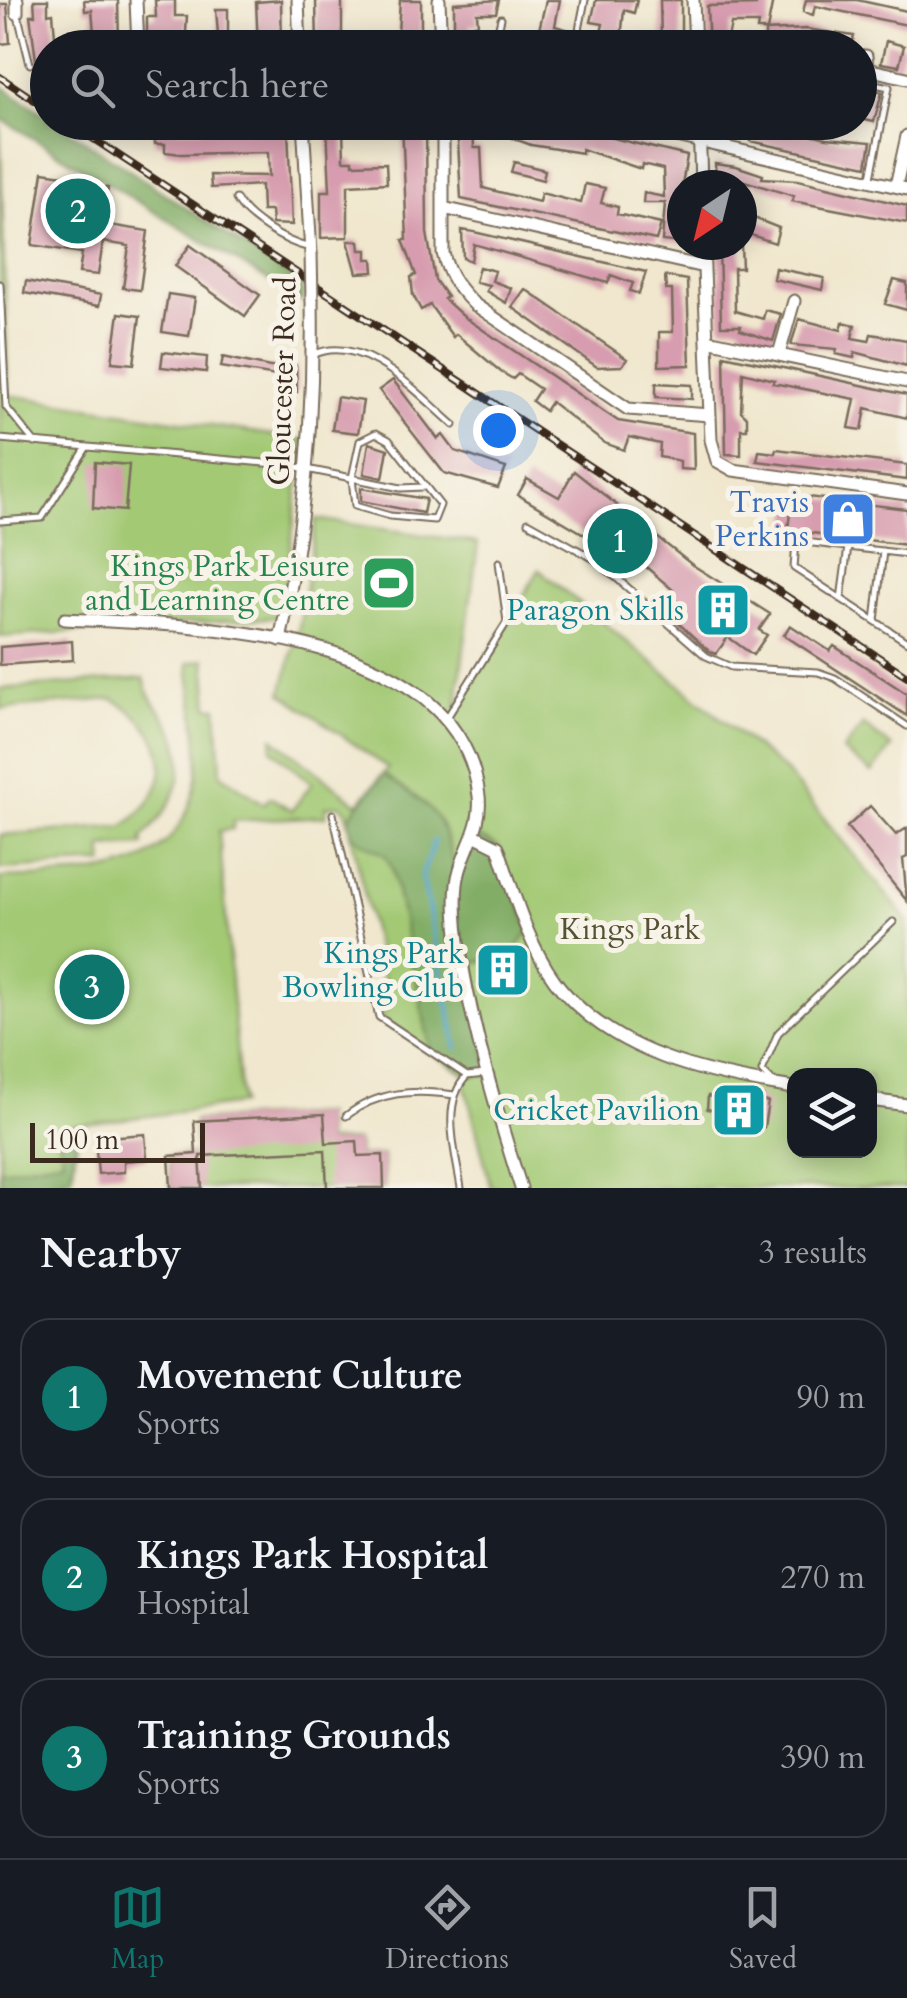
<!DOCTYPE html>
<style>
:root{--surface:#171b24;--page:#20242c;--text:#f1f3f6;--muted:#9ea1a6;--line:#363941;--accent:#0f766e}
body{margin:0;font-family:Cardo,serif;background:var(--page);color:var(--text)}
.controls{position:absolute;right:30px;bottom:30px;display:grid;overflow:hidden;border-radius:20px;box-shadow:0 5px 25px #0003}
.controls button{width:90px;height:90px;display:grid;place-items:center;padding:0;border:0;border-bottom:2px solid var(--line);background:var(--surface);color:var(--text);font:50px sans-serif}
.compass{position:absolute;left:667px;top:170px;width:90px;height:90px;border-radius:50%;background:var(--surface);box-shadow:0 5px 25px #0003;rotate:215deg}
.scale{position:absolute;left:30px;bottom:25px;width:175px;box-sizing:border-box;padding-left:10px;border:5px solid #3b2a1e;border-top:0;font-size:28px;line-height:35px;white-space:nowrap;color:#3b2a1e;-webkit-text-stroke:8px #f7f3e8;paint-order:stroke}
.you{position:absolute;left:498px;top:430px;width:35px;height:35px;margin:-25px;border:8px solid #fff;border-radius:50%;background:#1a73e8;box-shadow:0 0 0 15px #1a73e833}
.badge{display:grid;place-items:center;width:65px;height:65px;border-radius:50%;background:var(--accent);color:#fff;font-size:32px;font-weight:700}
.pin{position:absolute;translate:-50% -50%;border:5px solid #fff;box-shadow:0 2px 10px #0006}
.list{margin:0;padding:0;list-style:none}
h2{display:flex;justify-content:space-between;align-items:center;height:130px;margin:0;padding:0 40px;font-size:42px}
h2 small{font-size:32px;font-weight:400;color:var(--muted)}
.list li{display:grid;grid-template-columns:65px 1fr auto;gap:30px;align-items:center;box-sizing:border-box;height:160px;margin:0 20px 20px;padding:0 20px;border:2px solid var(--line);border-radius:30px}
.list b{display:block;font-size:38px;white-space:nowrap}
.list p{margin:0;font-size:32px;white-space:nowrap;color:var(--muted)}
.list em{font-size:32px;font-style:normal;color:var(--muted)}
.icon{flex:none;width:55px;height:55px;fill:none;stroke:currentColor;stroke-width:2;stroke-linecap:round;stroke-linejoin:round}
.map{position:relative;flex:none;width:907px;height:1188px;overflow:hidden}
.search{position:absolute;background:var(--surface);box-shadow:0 5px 25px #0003;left:30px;right:30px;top:30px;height:110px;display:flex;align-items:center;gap:25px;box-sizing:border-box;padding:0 35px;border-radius:55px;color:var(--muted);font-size:38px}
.sheet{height:670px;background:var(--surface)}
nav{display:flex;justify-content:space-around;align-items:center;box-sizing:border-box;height:140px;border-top:2px solid var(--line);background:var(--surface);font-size:28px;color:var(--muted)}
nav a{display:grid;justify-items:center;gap:5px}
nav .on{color:var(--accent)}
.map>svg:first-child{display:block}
.green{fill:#a3c974;stroke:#6f7a49;stroke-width:2.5;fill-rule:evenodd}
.forest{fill:#82ad66;stroke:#5e6c42;stroke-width:2.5}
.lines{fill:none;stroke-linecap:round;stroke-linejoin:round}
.stream{stroke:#54a8cf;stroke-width:4}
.building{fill:#d79caf}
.lane-casing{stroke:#7a6c5c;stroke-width:9}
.street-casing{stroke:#7a6c5c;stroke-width:15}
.lane{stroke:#fff;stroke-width:5}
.street{stroke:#fff;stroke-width:11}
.rail-casing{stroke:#3b2a1e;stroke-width:8}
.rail{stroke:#f7f3e8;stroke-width:4;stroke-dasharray:11;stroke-linecap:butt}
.street-bridge-casing{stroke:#7a6c5c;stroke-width:15;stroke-linecap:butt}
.street-bridge{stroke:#fff;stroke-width:11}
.labels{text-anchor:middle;stroke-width:10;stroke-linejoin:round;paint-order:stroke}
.street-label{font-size:30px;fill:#3b2a1e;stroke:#f7f3e8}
.shop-label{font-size:30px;fill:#366cbe;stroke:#f7f3e8;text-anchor:end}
.leisure-label{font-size:30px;fill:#27864d;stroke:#f7f3e8;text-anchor:end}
.culture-label{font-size:30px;fill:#0d838f;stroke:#f7f3e8;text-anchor:end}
.park-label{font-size:30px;fill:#555234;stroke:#f7f3e8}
</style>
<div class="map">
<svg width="907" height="1188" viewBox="0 0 907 1188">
<rect width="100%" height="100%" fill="#f7f3e8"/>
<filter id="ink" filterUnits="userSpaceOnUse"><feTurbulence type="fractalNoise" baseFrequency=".01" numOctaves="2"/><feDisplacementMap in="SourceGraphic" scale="20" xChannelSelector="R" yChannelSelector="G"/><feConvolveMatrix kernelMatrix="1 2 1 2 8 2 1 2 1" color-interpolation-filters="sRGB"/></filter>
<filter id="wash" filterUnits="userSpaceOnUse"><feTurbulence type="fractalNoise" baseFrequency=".0048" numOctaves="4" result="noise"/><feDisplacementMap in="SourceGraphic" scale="40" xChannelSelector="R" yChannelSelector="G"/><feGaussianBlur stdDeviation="2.25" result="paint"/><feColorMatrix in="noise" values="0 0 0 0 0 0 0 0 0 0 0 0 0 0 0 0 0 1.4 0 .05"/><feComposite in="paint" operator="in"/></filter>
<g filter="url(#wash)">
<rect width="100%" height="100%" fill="#f0e7ce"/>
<path class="green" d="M0,118L8,395L304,440L282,617L0,637Z
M316,519L478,543L456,709L539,570L785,771L907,920V1188H491L465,1084L467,1075L379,1017L389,1007L346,810L340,805L325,807L326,816L233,821V829L219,831L241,1104L79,1125L72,1177L32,1188H0V878C86,874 177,885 197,778C202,748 191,695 188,663L205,659L209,707H217L221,774L264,804L270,797L292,810L312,783L272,749L273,738L358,804L388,768L282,693L300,623ZM794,1076H870V1150H794Z
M144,678C148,700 159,707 170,725C195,767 174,807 142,838L143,845L102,847L104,863L0,869V835L124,826C181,785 170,731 113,699L0,709V689Z
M863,725L892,747L872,773L843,751Z
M324,1114L326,1142L357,1141L358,1156L383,1155L384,1188H171L169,1156L196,1154L194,1121Z"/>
<path class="forest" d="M0,85L47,116L48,122L58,123L301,284L303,302L0,118Z
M384,774C441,815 441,811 457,880L476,836L498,847L530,930L513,954L465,965L491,1074L467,1076L431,1052L392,868L385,855L352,836L348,818Z
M73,1125H78L72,1177L31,1188H0V1170L63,1159L59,1141Z"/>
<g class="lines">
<path class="stream" d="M434,841L422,876L457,1048"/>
</g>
<g id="blocks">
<path class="building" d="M34,0H48V14L53,13L56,48H48V60H36L30,15H35Z
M84,0H118L119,43L95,44L92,10L85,11Z
M155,0H175V16H187L185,48H147V17H156Z
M281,0L282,48H258L256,2Z
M316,0H342V48H317Z
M400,0H421V48H406L405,33H398Z
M499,0L496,13H477L478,25H470L471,48H454V3Z
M546,0H560L555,26L573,31L571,42L538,34Z
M596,0H637L634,13L624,10L620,48H608L610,39L600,37L603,24L591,22Z
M660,0H681V48H666L665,39H661Z
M757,0H773L767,30H757L758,24H731L726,48H709L707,6L756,5Z
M806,0H857L907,11V25L815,6L813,15L803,12Z
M0,4H7L10,43L0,44Z
M216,9H228V48H219Z
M806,29L854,36L851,48H765V31Z
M886,41L904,46L899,66L881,63Z
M862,88L882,92L874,122L860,119Z
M402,122H426L427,233L435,280L447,297L444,299L464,317L618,421L693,433L694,470L680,469V461L659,457L660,444L629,437L624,450L604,443L551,402L545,411L532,401L540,389L518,374L513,379L501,372L456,334L453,337L430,305L421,310L413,295L411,277L416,275L403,240H407Z
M457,122H473L474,148H481L483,188L539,202L541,193L581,203L585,184L605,188L601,203L618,207L617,214L661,224L656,240L461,199Z
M489,122H547L687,156L682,185V243L662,241L665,203H643L644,193L664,197L663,169L642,164L641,169L582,149V153L531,145L512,138L513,132L488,126Z
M759,122L827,138L871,142L867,166L750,141L753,126Z
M327,126L343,129L344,160H353V164L386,163L387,183L348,185V237L321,238V191H330Z
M288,128L292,225L272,224L271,211H262L261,185L211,188L210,175L269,176L268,152L181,154L165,152V144H155L154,130Z
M514,162L545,170L543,180L511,172Z
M715,163L736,166L763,175L762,178L798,180L907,206V223L792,201L794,196L728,176L729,185H716Z
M43,172L71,176L62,235L84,238L92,185L108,188L102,224L148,231L140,290L123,288L129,246L103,242L98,275L79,273L82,253L32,245Z
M749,216L779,228L775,243L745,233Z
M462,230L474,232L646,272L639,294L630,291L633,283L611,275L608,283L474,244L471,261L463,258Z
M348,241H359L360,250H367V259H373L374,272L357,273Z
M190,245L260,295L245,316L175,266Z
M741,245L742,268H734L735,311L763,319L765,310L781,314L773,341L740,330L741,326H721L719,246Z
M479,267L495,271L492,281L511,288L506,303L486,291L489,285L475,282Z
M775,268L824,278L822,290L773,279Z
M665,276L687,280L690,365L659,366V332H673L672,290H666Z
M894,280L907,283V310L885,304Z
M26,281L101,295L99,306L24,293Z
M525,289L627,359L622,366L597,367L512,307Z
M168,294L195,298L189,336L162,332Z
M119,313L140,316L134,364L112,362Z
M799,319L841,330L843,322L855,325L852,338L869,341L871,334L907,340V366L855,352L854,358L836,354L837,349L791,345Z
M163,352L207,357L206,372L161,367Z
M724,355L907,395V418L866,408L862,430L849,428L855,399L773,383L774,380L743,372L741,411L747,417V429H741V455L726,454Z
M223,357L270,367L296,366L297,392L284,393L283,377L221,367Z
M393,380L438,439L443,435L455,451L506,468L498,488L444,473L379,390Z
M656,383L692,385V399L656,397Z
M337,397L363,401L358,433L332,430Z
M369,443L388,449L383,478L364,474Z
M776,449L907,465V480L757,461L759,451L775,453Z
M95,462L129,465L125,511L93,508Z
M574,471L691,564L770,614L759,630L767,635L753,655L728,637L716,654L709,651L675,620L684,606L669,596L673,590L596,524L589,537L518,495L527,479L559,497Z
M361,488L426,499L423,513L361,501Z
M792,495L907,509V545L788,530Z
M790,625L830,651L834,646L907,694V716L784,635Z
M72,641L73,660L0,665V647Z
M870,806L896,835L907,828V857L903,859L907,901L847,827Z
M513,954L520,979L492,987L485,961Z
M720,1090L763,1096L762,1101L768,1102L764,1127L756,1126L754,1131L742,1128V1123L716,1117V1111L707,1109L708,1096L718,1098Z
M324,1114L326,1143L357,1141L358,1156L383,1155L384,1188H327L325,1150L200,1156L202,1188H171L169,1156L196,1154L194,1121Z
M145,1134L147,1159L124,1161V1172L98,1174L95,1138Z"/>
</g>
</g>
<g filter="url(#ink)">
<use href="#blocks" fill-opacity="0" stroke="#7a6c5c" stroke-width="2.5"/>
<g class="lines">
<g class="lane-casing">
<path id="lane" d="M18,16L30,64
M579,30L585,0
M494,48L501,18
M870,83L889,87L871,177
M236,199C247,219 285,242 307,247
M0,284L6,407L35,443
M313,355C363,331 419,395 454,425
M376,433L389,440L440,505L434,520L390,516L355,506L352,478L360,441Z
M0,439L287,465L401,488L423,487
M0,521L42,518L87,447
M528,522L596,560L706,656L731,667L818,672L835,678L907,726
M907,554L796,541L794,568L907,642
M841,599L848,547
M875,621L883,551
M446,719L507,622L499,562
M333,814L379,1017L467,1076L485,1074
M771,1080L762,1071L778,1033L893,922
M346,1116C378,1091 414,1089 454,1095
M461,1188C456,1154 440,1103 467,1076"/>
</g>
<g class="street-casing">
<path id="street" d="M136,0L138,48
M298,0L300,48
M439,0L441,48
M693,0L695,48
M17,13V0
M866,56L867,69L907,78
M303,122L311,253
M443,122V253C448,275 458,288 474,304L628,409L710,415
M615,122L907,189
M699,122L701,185
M896,186L907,136
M443,208L704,267
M703,245L711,440L717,461L733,470L907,494
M707,340L907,382
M779,354L794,301
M65,619C190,625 459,627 479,796C483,830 460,853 457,884C449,955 498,1116 521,1188
M280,640C305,529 314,414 312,300
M476,836L498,847C513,891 527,943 555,981C610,1054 709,1075 794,1088
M870,1100L907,1105"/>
</g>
<use href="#lane" class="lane"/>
<use href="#street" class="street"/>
<g class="rail-casing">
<path id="rail" d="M0,77L48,109
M68,122L907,676"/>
</g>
<use href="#rail" class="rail"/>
<g class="street-bridge-casing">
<path id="street-bridge" d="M311,253L312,300"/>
</g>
<use href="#street-bridge" class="street-bridge"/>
</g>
</g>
<defs>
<g id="shop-square" transform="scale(2.875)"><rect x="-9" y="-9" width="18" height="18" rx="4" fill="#3f7fe0" stroke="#f7f3e8"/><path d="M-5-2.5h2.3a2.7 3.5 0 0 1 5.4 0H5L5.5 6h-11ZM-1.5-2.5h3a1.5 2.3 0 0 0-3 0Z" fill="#fff"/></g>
<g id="stadium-square" transform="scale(2.875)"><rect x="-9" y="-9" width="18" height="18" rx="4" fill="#2e9e5b" stroke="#f7f3e8"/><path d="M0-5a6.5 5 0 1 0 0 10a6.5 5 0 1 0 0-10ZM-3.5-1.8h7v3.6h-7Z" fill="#fff"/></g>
<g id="building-square" transform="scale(2.875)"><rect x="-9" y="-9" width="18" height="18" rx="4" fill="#0f9aa8" stroke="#f7f3e8"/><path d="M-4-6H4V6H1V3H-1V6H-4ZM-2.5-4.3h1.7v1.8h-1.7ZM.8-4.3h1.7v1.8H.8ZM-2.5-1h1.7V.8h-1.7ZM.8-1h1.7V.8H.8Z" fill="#fff"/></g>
</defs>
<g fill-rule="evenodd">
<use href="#shop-square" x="848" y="519"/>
<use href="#stadium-square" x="389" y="583"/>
<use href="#building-square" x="723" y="610"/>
<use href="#building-square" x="503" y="970"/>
<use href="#building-square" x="739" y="1110"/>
</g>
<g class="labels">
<g class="street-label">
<text transform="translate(282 381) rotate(-88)" y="10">Gloucester Road</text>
</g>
<g class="shop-label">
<text x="809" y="512">Travis<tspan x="809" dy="34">Perkins</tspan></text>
</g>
<g class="leisure-label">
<text x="350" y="576">Kings Park Leisure<tspan x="350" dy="34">and Learning Centre</tspan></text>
</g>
<g class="culture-label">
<text x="684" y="620">Paragon Skills</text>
<text x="464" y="963">Kings Park<tspan x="464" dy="34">Bowling Club</tspan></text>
<text x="700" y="1120">Cricket Pavilion</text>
</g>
<g class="park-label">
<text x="630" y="939">Kings Park</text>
</g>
</g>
</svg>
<div class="controls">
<button><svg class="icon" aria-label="layers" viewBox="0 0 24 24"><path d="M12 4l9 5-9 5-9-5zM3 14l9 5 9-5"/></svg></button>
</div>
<svg class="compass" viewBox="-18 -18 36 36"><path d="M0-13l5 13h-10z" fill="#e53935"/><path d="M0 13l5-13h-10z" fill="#9ea1a6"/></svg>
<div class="scale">100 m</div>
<div class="you"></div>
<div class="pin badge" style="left:620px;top:541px">1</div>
<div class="pin badge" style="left:78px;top:211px">2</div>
<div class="pin badge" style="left:92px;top:987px">3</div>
<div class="search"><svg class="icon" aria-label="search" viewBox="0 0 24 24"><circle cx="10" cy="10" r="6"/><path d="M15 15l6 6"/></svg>Search here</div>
</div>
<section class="sheet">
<h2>Nearby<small>3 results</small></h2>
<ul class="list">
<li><span class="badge">1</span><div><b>Movement Culture</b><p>Sports</p></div><em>90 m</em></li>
<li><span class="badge">2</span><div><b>Kings Park Hospital</b><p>Hospital</p></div><em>270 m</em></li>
<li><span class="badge">3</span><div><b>Training Grounds</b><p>Sports</p></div><em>390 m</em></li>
</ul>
</section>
<nav>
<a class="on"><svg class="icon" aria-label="map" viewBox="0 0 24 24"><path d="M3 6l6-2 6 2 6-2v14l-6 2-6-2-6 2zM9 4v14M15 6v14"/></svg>Map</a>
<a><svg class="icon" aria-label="directions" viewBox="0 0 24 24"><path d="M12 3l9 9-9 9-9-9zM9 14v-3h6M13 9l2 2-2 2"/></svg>Directions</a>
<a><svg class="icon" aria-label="saved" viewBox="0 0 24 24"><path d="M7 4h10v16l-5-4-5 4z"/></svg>Saved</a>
</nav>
